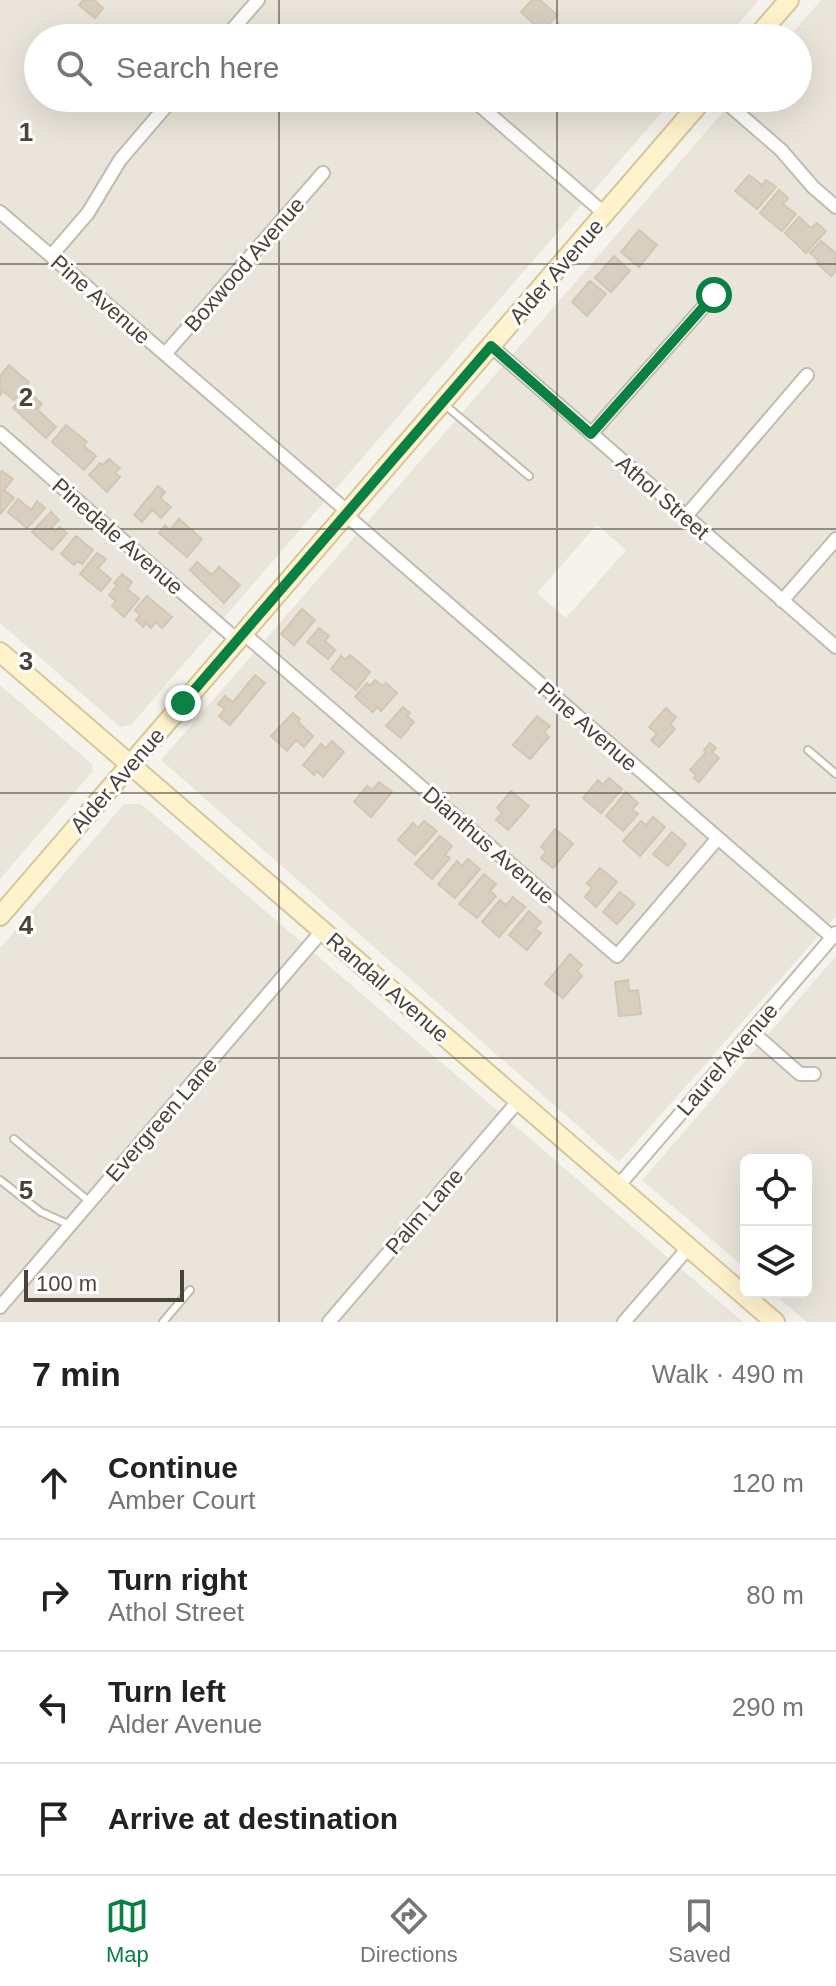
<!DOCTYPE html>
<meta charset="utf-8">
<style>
:root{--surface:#fff;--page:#f6f6f6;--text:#222;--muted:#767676;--line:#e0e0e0;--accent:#0b8043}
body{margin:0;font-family:Arial,sans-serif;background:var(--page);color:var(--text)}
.controls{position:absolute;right:24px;bottom:24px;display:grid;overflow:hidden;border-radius:12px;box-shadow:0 8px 32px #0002}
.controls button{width:72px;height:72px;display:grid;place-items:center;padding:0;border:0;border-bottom:2px solid var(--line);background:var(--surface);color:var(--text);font:40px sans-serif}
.scale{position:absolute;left:24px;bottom:20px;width:160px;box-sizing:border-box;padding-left:8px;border:4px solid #4b4439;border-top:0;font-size:22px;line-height:28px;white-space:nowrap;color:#4b4439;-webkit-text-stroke:6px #fff;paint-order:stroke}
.stop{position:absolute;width:24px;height:24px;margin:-18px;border:6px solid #0b8043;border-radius:50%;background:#fff}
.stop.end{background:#0b8043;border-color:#fff;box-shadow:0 2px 8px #0008}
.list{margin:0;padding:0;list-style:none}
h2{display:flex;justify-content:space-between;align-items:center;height:104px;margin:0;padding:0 32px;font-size:34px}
h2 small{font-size:26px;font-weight:400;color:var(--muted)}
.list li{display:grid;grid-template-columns:52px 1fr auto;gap:24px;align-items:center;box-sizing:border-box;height:112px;padding:0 32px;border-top:2px solid var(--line)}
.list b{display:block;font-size:30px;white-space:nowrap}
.list p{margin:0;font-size:26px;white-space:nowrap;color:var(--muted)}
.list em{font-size:26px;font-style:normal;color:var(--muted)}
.icon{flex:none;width:44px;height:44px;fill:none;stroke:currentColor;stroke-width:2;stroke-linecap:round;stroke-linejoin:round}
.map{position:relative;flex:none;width:836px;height:1322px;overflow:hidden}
.search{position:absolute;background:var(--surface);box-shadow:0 8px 32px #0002;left:24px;right:24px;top:24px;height:88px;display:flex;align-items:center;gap:20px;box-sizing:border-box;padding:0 28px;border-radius:44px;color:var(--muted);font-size:30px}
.sheet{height:552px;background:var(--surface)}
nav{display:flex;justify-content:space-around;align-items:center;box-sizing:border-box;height:112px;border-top:2px solid var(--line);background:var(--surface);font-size:22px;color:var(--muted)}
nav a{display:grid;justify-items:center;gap:4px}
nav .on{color:var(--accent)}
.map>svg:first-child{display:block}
.residential{fill:#eae5da;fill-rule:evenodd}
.building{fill:#d8cfc1;stroke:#d3c7b4;stroke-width:2}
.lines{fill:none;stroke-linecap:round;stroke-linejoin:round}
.lane-casing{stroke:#c2bbae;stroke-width:10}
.street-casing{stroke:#c2bbae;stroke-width:16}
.secondary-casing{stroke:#d6c79b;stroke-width:22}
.lane{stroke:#fff;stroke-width:6}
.street{stroke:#fff;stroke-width:12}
.secondary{stroke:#fff3cd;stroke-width:18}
.route{stroke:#0b8043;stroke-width:10}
.grid{fill:none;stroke:#4b4439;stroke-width:2;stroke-opacity:0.55}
.labels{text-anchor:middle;stroke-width:6;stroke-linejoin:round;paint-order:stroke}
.street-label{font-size:22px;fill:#4b4439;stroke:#fff}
.grid-label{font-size:26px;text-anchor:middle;font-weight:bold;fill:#4b4439;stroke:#fff;stroke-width:6;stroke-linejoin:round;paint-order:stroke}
</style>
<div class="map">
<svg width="836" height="1322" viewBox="0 0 836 1322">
<rect width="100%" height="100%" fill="#f6f3ec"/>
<path class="residential" d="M0,0H759L726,38H38V98H674L131,725L120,727L0,623Z
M821,0H836V916L619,1162L161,760L735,98H798V38H788ZM597,525L626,550L566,618L537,593Z
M0,685L92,764L93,771L0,879Z
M124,804H141L743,1322H0V948Z
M836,956V1322H807L772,1292H806V1160H746V1269L642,1180Z"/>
<path class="building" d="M83,0H94L103,8L95,18L79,5Z
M532,0H540L557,15L542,32L521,12Z
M557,24L585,29L584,38H554Z
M749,175L762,185L766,180L776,187L757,209L735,191Z
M779,190L788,198L783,204L796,214L782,231L760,213Z
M799,217L811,228L817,223L826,231L806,253L785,233Z
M639,230L657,245L639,267L621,252Z
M821,241L836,253V271L831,276L817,263L819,261L810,253Z
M614,256L630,271L611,292L595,278Z
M590,281L606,294L587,316L572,302Z
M9,365L29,382L14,400L3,391L0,395V376Z
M28,391L42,404L37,409L56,427L46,438L13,408Z
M66,425L87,442L84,446L96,456L84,470L52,442Z
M109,459L120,468L115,473L120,477L107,492L89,475L100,463L103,465Z
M2,471L13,479L4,490L14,498L0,514V473Z
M158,486L165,492L160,498L171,507L161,518L152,510L142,522L134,515Z
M18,499L31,510L37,501L45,508L27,528L8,512Z
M51,512L59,520L51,528L55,532L60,527L67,533L52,550L32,532Z
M179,519L202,539L187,557L159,533L165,525L170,530Z
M76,536L93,550L82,564L78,561L74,565L61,554Z
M97,553L106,559L98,568L111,579L101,591L80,574Z
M197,562L212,575L219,567L240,585L224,603L190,570Z
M122,574L132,582L127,589L139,599L124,617L112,606L116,601L109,595L117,585L114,583Z
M147,596L172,617L162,628L156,622L151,628L146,623L143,627L136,620L140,615L135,610Z
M302,609L315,620L294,645L281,634Z
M319,628L329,636L325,641L335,650L328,659L307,642Z
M350,655L370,672L356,690L331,669L341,656L345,660Z
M255,675L265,683L230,725L219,716L225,709L218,704L225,696L233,702Z
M375,680L383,686L386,683L397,693L381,711L377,707L373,712L355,697L367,683L370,686Z
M403,707L410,713L407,716L414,722L401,738L386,726Z
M666,708L676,717L670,724L675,729L659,747L651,740L657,734L649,727Z
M293,713L300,719L298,722L313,736L304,747L296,740L287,751L271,736Z
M537,716L550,726L544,732L549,737L530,759L513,745Z
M332,741L344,752L323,777L317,771L314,775L303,765L321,744L326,748Z
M710,743L716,748L712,752L719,758L699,782L694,778L696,775L690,770L706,752L704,750Z
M609,778L622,789L601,813L583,798L598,780L603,785Z
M379,782L392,792L371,817L354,802L367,786L372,790Z
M511,791L529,806L508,830L496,820L502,813L497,808Z
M626,792L638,803L632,810L638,814L623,831L606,816Z
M653,817L665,827L640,856L623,841L641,821L646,825Z
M424,821L437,831L415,855L398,840L413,823L418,828Z
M555,829L573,844L553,868L541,858L546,851L541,847Z
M672,832L686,844L668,866L653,854Z
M440,836L452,846L445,855L450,858L432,879L415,864Z
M468,859L480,869L455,898L438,884L457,861L462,866Z
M600,868L617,882L596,907L585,897L592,888L587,883Z
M484,874L496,884L490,891L496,896L477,918L459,904Z
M620,892L635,904L617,924L603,912Z
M513,897L525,907L499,937L482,922L500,900L506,905Z
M529,911L541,922L535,929L541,933L527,950L509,935Z
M570,954L582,965L577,971L582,976L563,998L545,984Z
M628,980L629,991L638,990L641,1014L619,1016L615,982Z"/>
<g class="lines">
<g class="lane-casing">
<path id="lane" d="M445,405L529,476
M808,750L836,774
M14,1139L90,1202
M0,1180L41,1212L70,1225
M163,1322L190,1290"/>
</g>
<g class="street-casing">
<path id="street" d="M225,38L258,0
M471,98L605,214
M721,98L781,150L813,187L836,207
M0,212L348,512
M51,256L88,213L120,160L173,98
M491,346L836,647
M165,354L323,173
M0,433L237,640
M591,434L714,295
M346,515L832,937
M686,516L807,375
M782,601L836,539
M243,633L617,956L718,838
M751,1031L800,1074H814
M619,1185L836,933
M0,1307L322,931
M329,1322L519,1100
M624,1322L689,1247"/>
</g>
<g class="secondary-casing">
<path id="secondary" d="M756,38L789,0
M0,652L775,1322
M0,916L704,98"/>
</g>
<use href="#lane" class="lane"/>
<use href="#street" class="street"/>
<use href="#secondary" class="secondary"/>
</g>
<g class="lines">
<path class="route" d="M183,703L491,346L591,434L714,295"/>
</g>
<path class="grid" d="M279,0V38M557,0V38M279,98V1322M557,98V1322M0,264H836M0,529H836M0,793H836M0,1058H836"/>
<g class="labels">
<g class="street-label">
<text transform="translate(244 264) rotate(-49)" y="8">Boxwood Avenue</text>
<text transform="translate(556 271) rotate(-49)" y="8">Alder Avenue</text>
<text transform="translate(101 299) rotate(41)" y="8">Pine Avenue</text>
<text transform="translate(663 497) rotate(41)" y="8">Athol Street</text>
<text transform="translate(118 536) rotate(41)" y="8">Pinedale Avenue</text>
<text transform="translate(588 726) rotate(41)" y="8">Pine Avenue</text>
<text transform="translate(117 780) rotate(-49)" y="8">Alder Avenue</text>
<text transform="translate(489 845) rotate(41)" y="8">Dianthus Avenue</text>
<text transform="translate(388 987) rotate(41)" y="8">Randall Avenue</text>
<text transform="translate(727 1059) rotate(-49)" y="8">Laurel Avenue</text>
<text transform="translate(161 1119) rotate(-49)" y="8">Evergreen Lane</text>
<text transform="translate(424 1211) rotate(-49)" y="8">Palm Lane</text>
</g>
</g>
<g class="grid-label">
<text x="26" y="141">1</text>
<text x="26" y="406">2</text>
<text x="26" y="670">3</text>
<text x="26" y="934">4</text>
<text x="26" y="1199">5</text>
</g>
</svg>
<div class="controls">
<button><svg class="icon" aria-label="locate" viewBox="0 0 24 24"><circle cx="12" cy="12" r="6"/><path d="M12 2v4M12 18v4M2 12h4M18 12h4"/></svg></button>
<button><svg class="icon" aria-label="layers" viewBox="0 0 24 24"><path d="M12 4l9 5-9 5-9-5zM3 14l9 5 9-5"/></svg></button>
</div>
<div class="scale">100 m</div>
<div class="stop" style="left:714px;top:295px"></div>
<div class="stop end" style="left:183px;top:703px"></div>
<div class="search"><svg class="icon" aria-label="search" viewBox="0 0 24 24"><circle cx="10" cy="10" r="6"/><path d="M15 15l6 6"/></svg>Search here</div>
</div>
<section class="sheet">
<h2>7 min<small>Walk · 490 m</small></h2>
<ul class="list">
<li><svg class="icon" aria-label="ahead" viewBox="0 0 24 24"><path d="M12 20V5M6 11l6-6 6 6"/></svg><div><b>Continue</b><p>Amber Court</p></div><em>120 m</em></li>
<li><svg class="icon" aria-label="right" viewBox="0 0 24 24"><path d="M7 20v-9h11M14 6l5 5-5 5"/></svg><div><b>Turn right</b><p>Athol Street</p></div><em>80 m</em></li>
<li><svg class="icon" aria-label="left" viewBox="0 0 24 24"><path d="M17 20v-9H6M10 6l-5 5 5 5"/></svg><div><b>Turn left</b><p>Alder Avenue</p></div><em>290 m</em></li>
<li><svg class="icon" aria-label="arrive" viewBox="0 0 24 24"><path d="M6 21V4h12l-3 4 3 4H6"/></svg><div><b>Arrive at destination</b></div></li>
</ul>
</section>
<nav>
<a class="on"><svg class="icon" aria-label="map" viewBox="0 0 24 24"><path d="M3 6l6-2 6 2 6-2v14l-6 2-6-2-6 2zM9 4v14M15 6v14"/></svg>Map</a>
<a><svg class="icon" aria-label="directions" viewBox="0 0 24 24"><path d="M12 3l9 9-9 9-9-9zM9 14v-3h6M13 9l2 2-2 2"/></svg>Directions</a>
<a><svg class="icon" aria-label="saved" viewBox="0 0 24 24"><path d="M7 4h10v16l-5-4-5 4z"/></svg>Saved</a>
</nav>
